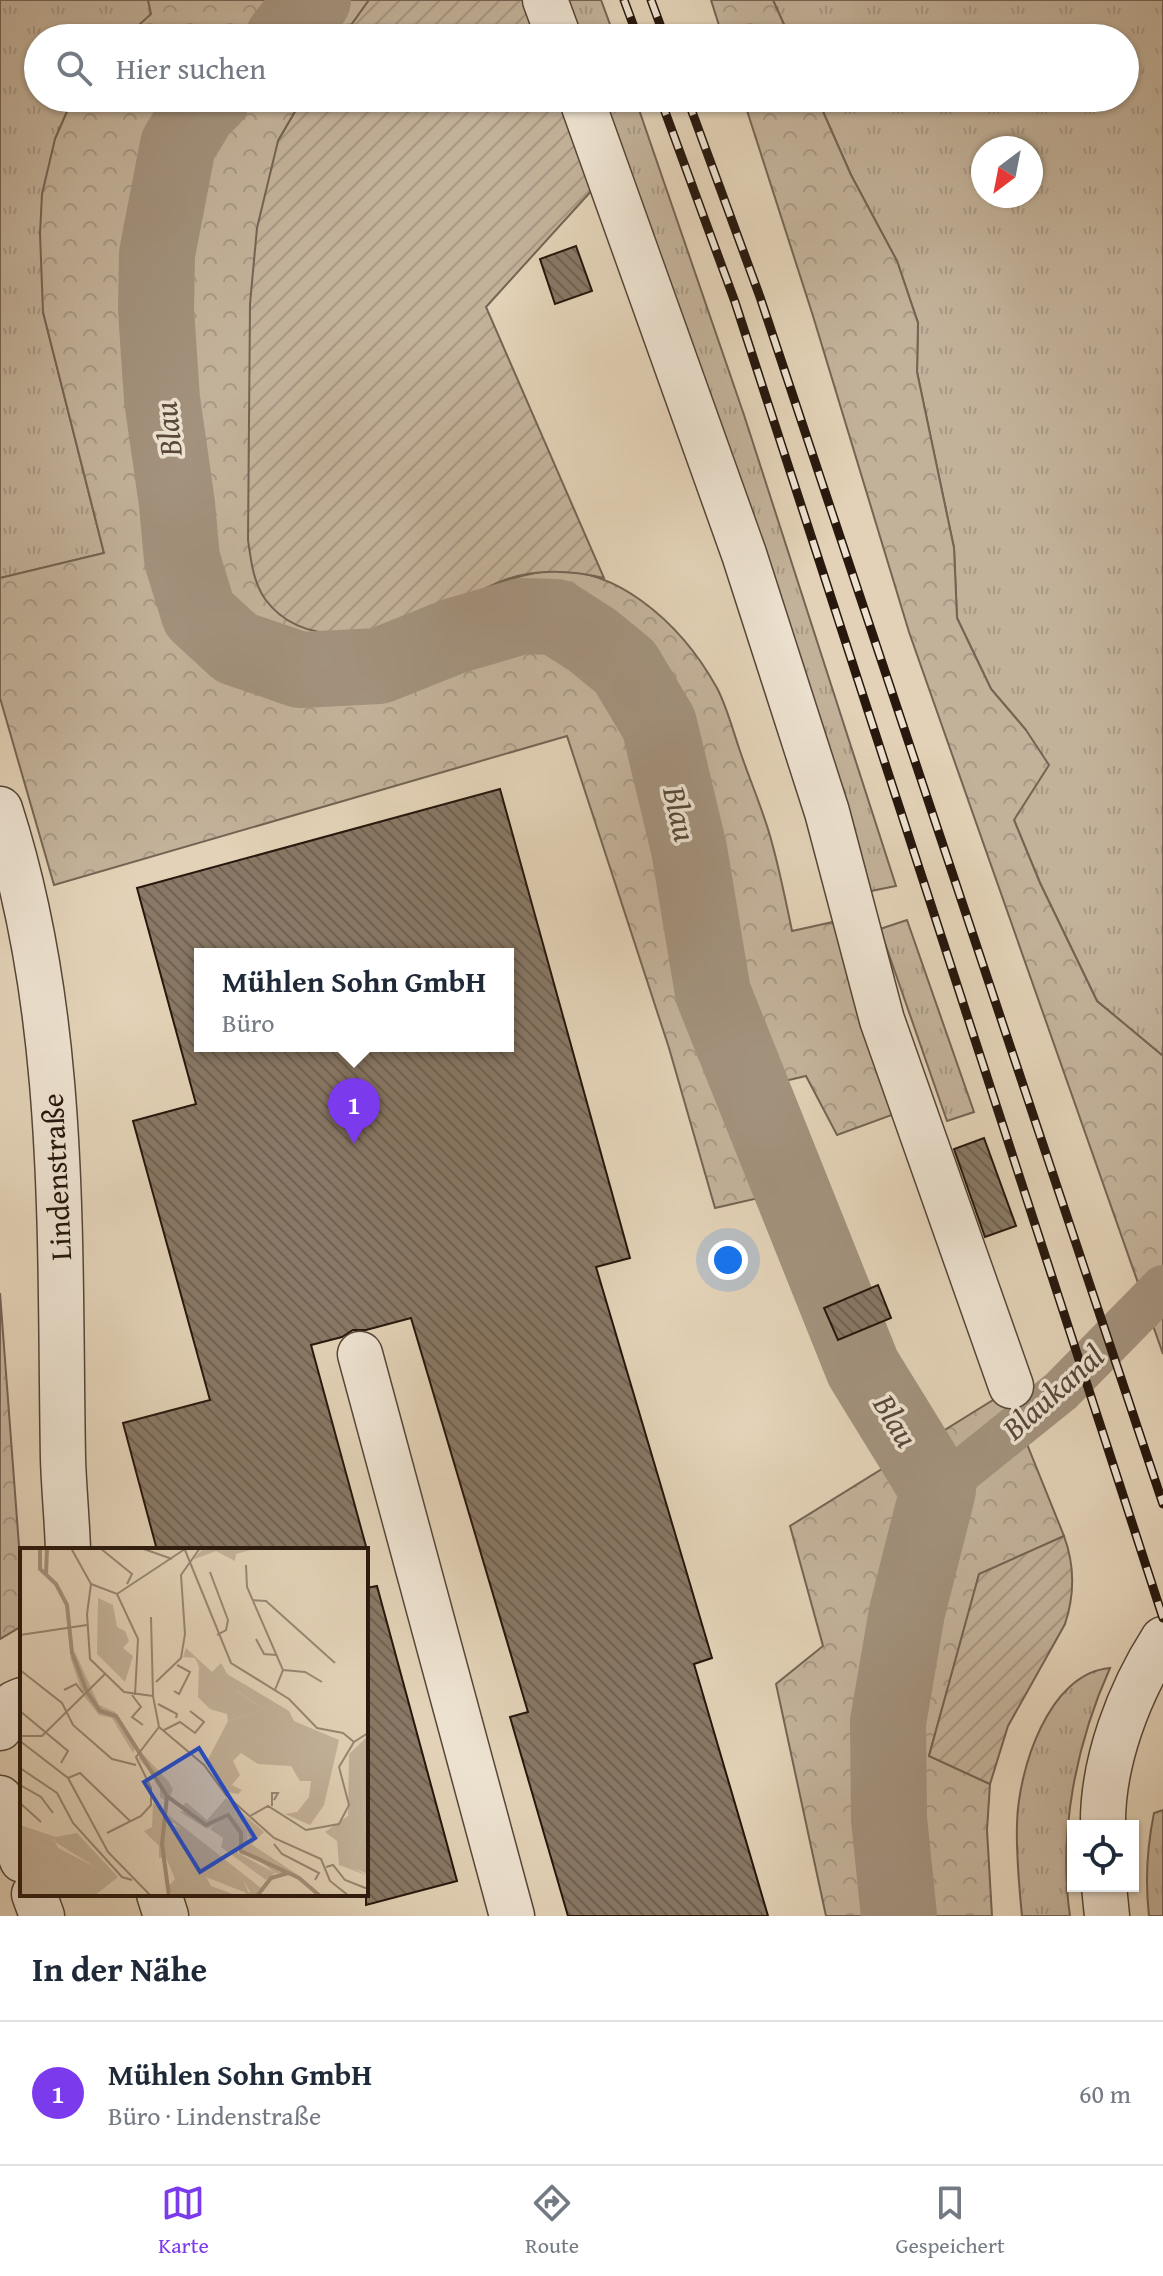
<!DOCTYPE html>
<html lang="de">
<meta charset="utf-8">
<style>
:root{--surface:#fff;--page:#f2f2f3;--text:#1f2937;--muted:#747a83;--line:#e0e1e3;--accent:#7c3aed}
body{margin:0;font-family:"Gentium Book Plus",serif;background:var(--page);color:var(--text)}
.controls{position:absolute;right:24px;bottom:24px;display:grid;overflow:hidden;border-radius:0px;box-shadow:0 2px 6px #0004}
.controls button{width:72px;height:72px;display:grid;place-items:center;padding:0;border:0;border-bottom:2px solid var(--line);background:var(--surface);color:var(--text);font:40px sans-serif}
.compass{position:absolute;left:971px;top:136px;width:72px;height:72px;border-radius:50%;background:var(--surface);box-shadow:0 2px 6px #0004;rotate:212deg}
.you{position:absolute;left:728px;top:1260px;width:28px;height:28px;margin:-20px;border:6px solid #fff;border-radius:50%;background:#1a73e8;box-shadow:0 0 0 12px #1a73e833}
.badge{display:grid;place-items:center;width:52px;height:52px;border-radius:50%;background:var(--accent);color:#fff;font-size:26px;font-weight:700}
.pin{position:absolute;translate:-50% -66px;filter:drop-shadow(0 2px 4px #0008)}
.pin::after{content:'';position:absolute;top:42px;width:28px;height:24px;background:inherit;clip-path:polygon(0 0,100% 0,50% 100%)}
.popup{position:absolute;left:194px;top:948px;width:320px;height:104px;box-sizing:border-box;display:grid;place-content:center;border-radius:0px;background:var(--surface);filter:drop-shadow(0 2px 6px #0005);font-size:26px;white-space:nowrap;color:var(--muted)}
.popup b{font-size:30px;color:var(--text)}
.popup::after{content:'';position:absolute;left:50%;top:100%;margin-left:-16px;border:16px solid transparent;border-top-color:var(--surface)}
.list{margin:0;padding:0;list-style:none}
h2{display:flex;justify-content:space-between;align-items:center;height:104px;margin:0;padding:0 32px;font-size:34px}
h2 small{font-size:26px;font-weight:400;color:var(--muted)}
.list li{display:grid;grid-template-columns:52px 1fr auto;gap:24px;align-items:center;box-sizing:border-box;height:144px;padding:0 32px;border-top:2px solid var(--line)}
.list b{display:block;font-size:30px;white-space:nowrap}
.list p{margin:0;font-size:26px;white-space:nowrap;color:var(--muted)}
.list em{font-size:26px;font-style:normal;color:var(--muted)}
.icon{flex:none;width:44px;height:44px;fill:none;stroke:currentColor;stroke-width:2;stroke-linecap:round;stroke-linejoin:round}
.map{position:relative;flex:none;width:1163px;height:1916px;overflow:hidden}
.search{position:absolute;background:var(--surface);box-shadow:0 2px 6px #0004;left:24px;right:24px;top:24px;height:88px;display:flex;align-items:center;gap:20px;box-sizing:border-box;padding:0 28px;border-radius:44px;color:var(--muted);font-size:30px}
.sheet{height:248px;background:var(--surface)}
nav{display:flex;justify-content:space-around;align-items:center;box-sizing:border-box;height:112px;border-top:2px solid var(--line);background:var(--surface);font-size:22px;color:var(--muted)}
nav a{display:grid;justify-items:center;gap:4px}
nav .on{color:var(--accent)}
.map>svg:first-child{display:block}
.grass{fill:url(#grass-tufts);stroke:#756454;stroke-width:2;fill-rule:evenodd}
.forest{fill:url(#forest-crowns);stroke:#756454;stroke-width:2}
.garden{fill:url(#garden-furrows);stroke:#756454;stroke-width:2}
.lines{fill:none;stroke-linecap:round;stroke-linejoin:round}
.canal{stroke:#a3927d;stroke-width:44}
.river{stroke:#a3927d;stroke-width:76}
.building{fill:url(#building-back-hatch);stroke:#27170d;stroke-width:2;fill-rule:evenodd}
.minor-casing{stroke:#564638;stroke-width:47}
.minor{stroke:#ede2d0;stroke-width:44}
.rail-casing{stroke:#27170d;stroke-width:9}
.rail{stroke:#ede2d0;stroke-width:6;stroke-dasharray:18;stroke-linecap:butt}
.labels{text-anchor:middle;stroke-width:7;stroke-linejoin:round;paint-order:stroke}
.street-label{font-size:30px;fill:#27170d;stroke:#ede2d0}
.water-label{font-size:32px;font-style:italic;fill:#59483a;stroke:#ede2d0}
.inset-river{fill:none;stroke:#a3927d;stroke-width:4}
.inset-road{fill:none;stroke:#988773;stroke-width:2}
.view{fill:#1d4ed8;fill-opacity:0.15;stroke:#1d4ed8;stroke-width:4}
.inset-edge{fill:none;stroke:#27170d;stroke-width:4}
</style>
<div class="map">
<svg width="1163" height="1916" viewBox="0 0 1163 1916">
<defs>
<pattern id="grass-tufts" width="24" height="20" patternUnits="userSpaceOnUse" patternTransform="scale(2)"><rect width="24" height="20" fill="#c3b29a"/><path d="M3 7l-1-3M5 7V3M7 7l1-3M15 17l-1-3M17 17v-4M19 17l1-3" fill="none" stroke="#a89884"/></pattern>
<pattern id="forest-crowns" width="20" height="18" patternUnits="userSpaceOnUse" patternTransform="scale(2)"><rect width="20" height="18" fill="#c3b29a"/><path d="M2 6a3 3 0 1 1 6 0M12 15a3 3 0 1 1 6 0" fill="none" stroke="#a89884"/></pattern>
<pattern id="garden-furrows" width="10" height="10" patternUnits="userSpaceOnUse" patternTransform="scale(2)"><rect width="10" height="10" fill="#c3b29a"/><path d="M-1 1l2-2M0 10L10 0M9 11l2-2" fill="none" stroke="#a89884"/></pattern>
<pattern id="building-back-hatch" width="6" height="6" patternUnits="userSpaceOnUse" patternTransform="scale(2)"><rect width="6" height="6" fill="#897865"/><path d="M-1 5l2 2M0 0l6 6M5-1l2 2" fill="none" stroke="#706152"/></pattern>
</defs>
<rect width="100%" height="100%" fill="#e3d2b7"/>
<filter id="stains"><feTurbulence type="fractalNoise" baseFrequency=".0025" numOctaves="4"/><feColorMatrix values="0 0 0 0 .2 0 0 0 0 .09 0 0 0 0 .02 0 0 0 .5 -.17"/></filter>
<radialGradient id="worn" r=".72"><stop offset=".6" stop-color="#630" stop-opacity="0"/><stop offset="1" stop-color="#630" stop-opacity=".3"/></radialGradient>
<path class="grass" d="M0,0H148L152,14L125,38H38V98H73L55,139L43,312L104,553L0,578Z
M561,0H601L615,38H575Z
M773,0H1163V1056L1097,1001L1040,883L1014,820L1026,730L991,689L957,618L954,548L917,372L918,323L897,261L851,175L817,98H1125V38H790ZM983,148H1031V196H983Z
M596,98H635L744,415L896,886L866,892Z
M907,920L974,1112L947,1121L880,929Z
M1110,1668C1076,1744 1058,1833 1070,1916H1022C1019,1885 1016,1855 1017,1824C1018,1771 1048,1673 1110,1668Z
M1163,1810V1916H1149C1145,1881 1147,1847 1154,1813Z"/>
<path class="forest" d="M148,0H369L342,38H125L151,14Z
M711,0H773L790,38H723Z
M73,98H303L278,141L321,633C364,635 406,626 445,609C475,595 502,579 535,573C613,558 682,625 717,688C727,707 733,731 740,751C750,781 764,812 772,843C780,872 786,902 792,931L842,920L900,1112L837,1135L806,1076L776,1083L819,1184L715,1208L669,1048L567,736L54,885L0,698V578L104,553L43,312L40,234L42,194L55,139Z
M743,98H817L851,175L897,261L918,323L917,372L954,548L957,618L991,689L1026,730L1049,765L1014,820L1040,883L1097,1001L1163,1056V1354L909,632L813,316Z
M0,1293L22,1586V1626L0,1639Z
M1006,1392L1064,1536L979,1575L929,1756L990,1784L987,1830L992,1916H826L776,1684L823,1646L790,1526Z"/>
<path class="garden" d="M369,0H535L550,38H342Z
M303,98H573L604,177L486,307L604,578C570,570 535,568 502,581C481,589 462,602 441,610C387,631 306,655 265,599C253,582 251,560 248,540L250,304L257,228L278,141Z
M1064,1536C1075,1566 1075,1594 1065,1624L1008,1726L990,1784L929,1756L979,1574Z"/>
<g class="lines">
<path class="canal" d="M938,1490L1061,1391L1163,1287"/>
<path class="river" d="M283,38L313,0
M212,98L200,109L178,145L157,254L156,310L162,399L177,504L182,559L199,614L236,648L300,670L379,666L454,636L522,616L556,617L592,640L625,667L659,724L689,849L713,993L863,1368L938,1490L907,1612L888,1722L889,1819L899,1916"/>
</g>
<path class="building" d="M576,246L592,291L555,304L540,259Z
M500,789L630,1258L596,1267L712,1658L694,1664L768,1916H568L510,1717L528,1712L411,1318L366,1330H353L342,1337L311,1345L367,1550H157L123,1423L210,1400L133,1121L196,1104L137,888ZM200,954H508V1046H200Z
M984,1138L1016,1226L985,1237L954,1149Z
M878,1285L891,1318L838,1340L824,1308Z
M377,1586L457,1881L366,1905V1588Z"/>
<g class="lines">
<g class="minor-casing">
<path id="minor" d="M545,0L559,38
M581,98L744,554L827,812L882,1020L1011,1386
M0,809C68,1018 59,1241 63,1459C64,1489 67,1520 68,1550
M360,1354L512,1916
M0,1728L15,1703L22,1700
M0,1798L22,1860
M1103,1826C1102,1762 1129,1692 1163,1639
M1104,1886L1107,1916
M34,1894L42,1916
M159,1894L166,1916"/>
</g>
<use href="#minor" class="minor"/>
<g class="rail-casing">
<path id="rail" d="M624,0L638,38
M651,0L665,38
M660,98L735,302L1163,1618
M687,98L760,297L1163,1504"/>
</g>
<use href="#rail" class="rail"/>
</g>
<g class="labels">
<g class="street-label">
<text transform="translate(57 1177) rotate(-93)" y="10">Lindenstraße</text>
</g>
<g class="water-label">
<text transform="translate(168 429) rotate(-96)" y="11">Blau</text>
<text transform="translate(680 814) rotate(77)" y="11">Blau</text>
<text transform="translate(1053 1392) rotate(-42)" y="11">Blaukanal</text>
<text transform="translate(896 1421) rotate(59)" y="11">Blau</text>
</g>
</g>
<g transform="translate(20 1548)">
<rect width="348" height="348" fill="#e3d2b7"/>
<path d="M78,50L93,57L97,79L105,83L109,93L103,100L113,108L105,134L77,106ZM166,100L192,124L201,115L217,143L243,161L208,173L207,166L190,161L178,149L179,119L175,110L163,109ZM347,214L348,286L333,320L348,328L330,321L345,283L341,217ZM219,262L244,284L231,297L226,280L214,267ZM147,275L163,281L224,333L229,346L186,329L191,338L218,348L152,346L147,340L155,331L144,305ZM11,288L33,290L38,300L75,319L62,329L30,300L5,294Z" fill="#c3b29a"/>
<path d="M184,0H234V1L216,6L215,13L196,3L172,12ZM55,104L79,157L95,164L116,198L113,205L92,170L79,167L63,147L50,109ZM207,126L269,163L274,173L319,192L304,257L290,277L265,266L277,264L289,249L291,233H280L271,218L238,216L221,205L213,213L220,227L212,237L222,242L218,246L208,244L186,215L208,173L243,161L206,135ZM348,188V214L341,217L345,283L330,321L319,317L317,293L305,284L328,268L329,206ZM120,203L149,234L153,242L147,254L140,249V235L119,211ZM206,250L219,262L214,267L227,282L228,294L278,327L255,325L236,310L220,306L205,270L187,281L160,264L167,262L162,259L166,254L187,272ZM133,255L241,340L236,348H218L230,344L224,333L154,275H148L145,309L139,310V298L124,283L132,279ZM0,277L36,289L57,285L98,329L74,348H0ZM10,289L33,290L37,295L33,292L30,298L37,295L75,319L62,329L30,300L5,294Z" fill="#c3b29a" fill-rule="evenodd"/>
<path d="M200,271H206L214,283L218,305L255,325L246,332L201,299L203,290L190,281Z" fill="#c3b29a"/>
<path d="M346,286L348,287V326L333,320Z" fill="#c3b29a"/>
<path class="inset-river" d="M20,0V21L36,36L47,57L52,105L67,144L80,163L96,168L147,248L186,277L208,267L221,285V303L279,330L300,348M26,27L27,0M147,248L142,296L149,348M237,348L251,330L268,325"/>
<path class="inset-road" d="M51,0L71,36L67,66L70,111L104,144L133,148M80,0L112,26L107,36M121,0L152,11M165,2L211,115L269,151L297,180L323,185L334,194M226,17L227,39L263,122L255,142M190,24L208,72L206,82L197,87M71,36L97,46L165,1M97,46L118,91L115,147M232,52L246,53L315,115M131,69L133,148M0,87L67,77M236,91L244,106L256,107M0,122L42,155L53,177L92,211L116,217M263,122L285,124L302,134M136,134L161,110L165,86L161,27L180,0M44,142L56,136L63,145M154,143L159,146L170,124L157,117M112,147L121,159L112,169L123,177M133,148L139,179M138,156L157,166L156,170M0,163L48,203L41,215M139,179L184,217L206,247L254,290L301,311L310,333L329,348M144,182L160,174L175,185L184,174L170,163M0,188H22L85,126M0,193L48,230L88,304L131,348M0,220L37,245L53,275L102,329L112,332M48,230L60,225L110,273M0,237L21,249L33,265M0,255L21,274M252,258V245H258L254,252M230,268L248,258L286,282L319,276L329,257L319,219L334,194L348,185M87,285L121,268L131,257V240L116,209L139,179M254,296L262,306L299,325L295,332M306,319L313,317L325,332L348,341"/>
<path class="view" d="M179,200L235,290L180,324L124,234Z"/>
<rect width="348" height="348" class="inset-edge"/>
</g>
<rect width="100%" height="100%" filter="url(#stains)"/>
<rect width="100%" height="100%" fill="url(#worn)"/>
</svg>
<div class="controls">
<button><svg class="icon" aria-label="locate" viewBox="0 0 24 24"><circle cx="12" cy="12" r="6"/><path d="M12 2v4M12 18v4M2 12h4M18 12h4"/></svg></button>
</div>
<svg class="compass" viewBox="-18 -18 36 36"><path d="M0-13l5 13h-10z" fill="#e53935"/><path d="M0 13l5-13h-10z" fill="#747a83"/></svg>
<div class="you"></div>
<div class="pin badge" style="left:354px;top:1144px">1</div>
<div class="popup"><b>Mühlen Sohn GmbH</b>Büro</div>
<div class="search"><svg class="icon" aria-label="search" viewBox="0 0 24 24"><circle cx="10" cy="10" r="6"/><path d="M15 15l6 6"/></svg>Hier suchen</div>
</div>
<section class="sheet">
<h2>In der Nähe<small></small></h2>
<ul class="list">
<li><span class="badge">1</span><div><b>Mühlen Sohn GmbH</b><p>Büro · Lindenstraße</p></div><em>60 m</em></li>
</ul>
</section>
<nav>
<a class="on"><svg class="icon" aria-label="map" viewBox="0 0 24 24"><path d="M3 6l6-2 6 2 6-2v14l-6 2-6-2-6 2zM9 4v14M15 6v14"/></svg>Karte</a>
<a><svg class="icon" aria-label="directions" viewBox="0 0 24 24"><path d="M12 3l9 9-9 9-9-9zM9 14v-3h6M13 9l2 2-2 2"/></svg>Route</a>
<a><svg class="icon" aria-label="saved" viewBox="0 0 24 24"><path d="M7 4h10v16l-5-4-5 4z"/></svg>Gespeichert</a>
</nav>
